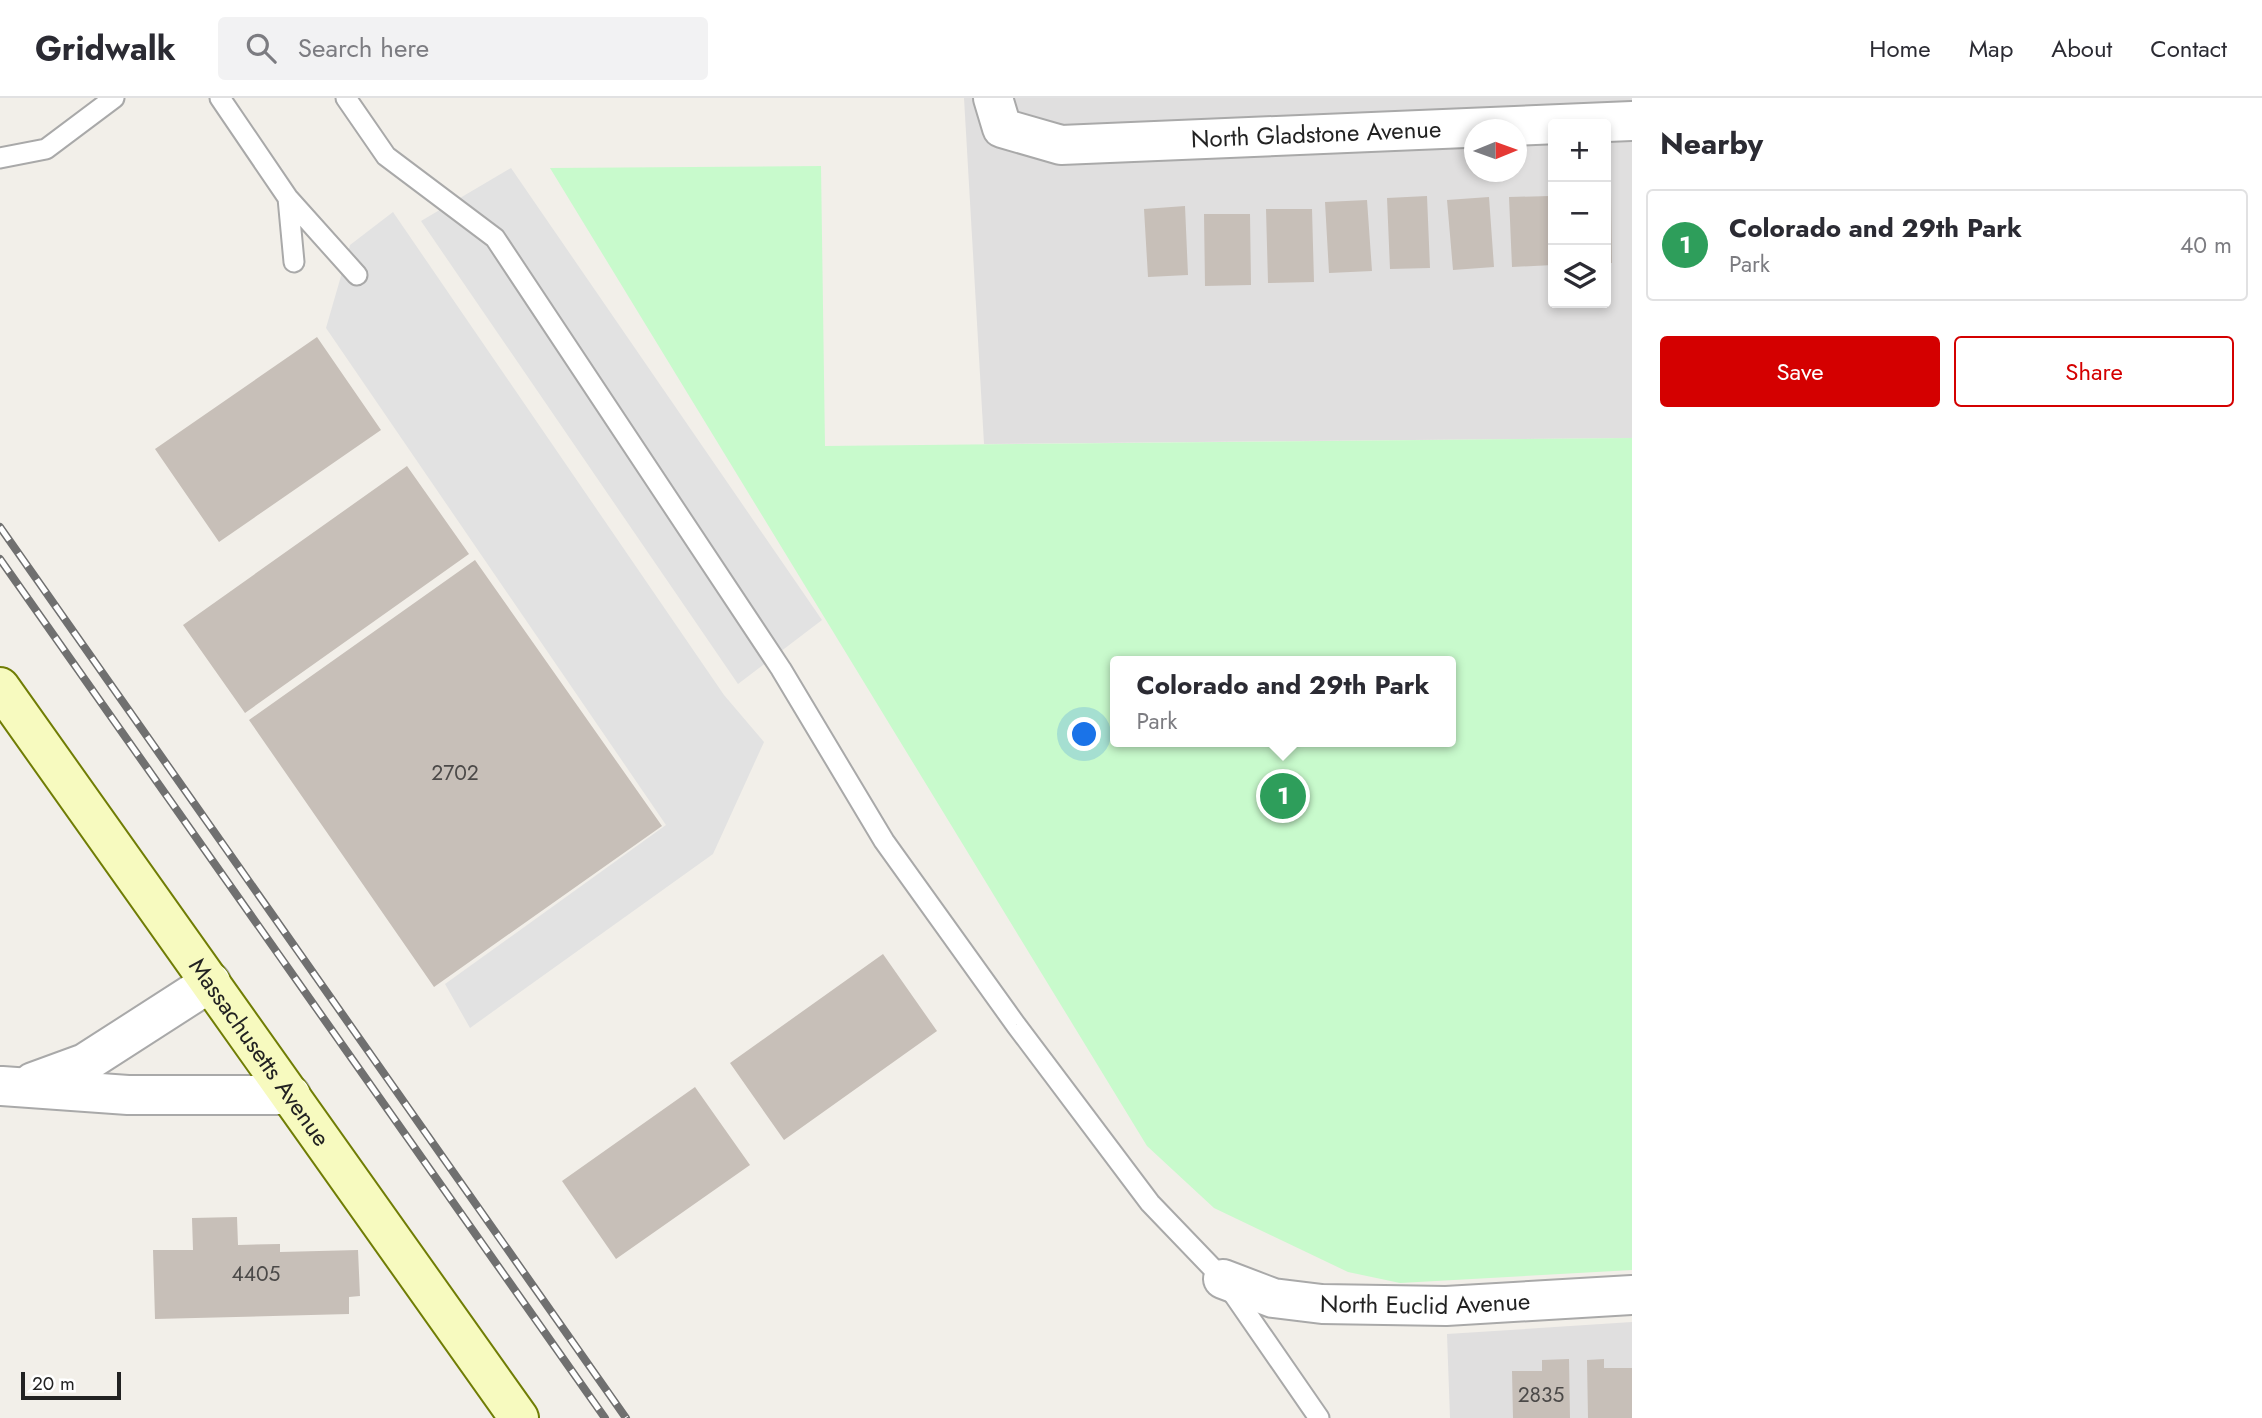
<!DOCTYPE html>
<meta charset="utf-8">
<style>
:root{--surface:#fff;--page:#f2f2f3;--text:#2b2b33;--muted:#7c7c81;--line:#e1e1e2;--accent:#d40000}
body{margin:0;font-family:Jost,sans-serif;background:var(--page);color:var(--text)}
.controls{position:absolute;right:21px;top:21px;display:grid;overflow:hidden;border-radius:7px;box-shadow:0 4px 10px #0003}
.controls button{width:63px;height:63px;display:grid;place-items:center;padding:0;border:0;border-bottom:2px solid var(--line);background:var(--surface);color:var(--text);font:35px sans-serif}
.compass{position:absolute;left:1464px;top:21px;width:63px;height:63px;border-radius:50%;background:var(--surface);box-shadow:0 4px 10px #0003;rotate:89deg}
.scale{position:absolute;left:21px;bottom:18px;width:100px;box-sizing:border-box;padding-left:7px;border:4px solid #222;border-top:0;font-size:19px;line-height:24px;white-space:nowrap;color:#222;-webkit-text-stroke:5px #fff;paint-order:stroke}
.you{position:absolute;left:1085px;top:637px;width:24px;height:24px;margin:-18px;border:5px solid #fff;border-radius:50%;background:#1a73e8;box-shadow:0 0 0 10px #1a73e833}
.badge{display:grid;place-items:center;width:46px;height:46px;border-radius:50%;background:var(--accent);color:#fff;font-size:23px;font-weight:700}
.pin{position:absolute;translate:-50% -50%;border:4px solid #fff;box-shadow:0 2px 7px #0006}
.popup{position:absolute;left:1110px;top:558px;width:346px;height:91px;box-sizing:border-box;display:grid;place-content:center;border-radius:7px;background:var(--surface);filter:drop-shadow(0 2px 5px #0005);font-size:23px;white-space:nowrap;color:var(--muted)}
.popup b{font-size:26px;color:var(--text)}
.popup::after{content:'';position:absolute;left:50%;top:100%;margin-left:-14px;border:14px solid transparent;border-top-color:var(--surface)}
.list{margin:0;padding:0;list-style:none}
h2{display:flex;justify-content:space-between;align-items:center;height:91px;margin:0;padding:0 28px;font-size:30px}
h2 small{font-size:23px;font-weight:400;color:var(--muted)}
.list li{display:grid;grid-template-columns:46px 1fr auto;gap:21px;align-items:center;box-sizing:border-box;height:112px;margin:0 14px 14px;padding:0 14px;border:2px solid var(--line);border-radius:7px}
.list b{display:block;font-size:26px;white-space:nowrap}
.list p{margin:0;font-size:23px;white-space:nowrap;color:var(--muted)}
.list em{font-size:23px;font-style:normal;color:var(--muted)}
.actions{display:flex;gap:14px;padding:21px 28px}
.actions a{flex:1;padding:16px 0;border:2px solid var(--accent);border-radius:7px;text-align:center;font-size:24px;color:var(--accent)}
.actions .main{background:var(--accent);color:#fff}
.icon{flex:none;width:38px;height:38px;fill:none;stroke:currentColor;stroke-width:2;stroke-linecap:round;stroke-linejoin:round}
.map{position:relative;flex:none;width:1632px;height:1320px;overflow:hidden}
header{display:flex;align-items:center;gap:42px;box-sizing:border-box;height:98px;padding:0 35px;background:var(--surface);border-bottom:2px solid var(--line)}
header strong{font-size:33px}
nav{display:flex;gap:38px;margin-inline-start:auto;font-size:24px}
.search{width:490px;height:63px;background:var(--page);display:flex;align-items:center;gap:18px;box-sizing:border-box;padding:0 24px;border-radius:7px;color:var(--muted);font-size:26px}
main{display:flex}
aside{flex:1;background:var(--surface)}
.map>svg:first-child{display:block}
.residential{fill:#e0dfdf;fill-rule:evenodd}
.park{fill:#c8facc;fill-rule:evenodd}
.parking{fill:#e2e2e2}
.building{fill:#c7bfb8}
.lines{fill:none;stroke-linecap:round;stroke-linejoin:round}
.service-casing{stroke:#a9a9a9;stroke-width:23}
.minor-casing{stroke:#a9a9a9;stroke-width:42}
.secondary-casing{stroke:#707d05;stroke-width:42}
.service{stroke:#fff;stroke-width:19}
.minor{stroke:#fff;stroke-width:38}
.secondary{stroke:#f7fabf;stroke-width:38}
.rail-casing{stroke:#707070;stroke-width:8}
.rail{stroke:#fff;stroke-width:5;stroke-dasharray:16;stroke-linecap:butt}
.labels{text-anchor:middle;stroke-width:5;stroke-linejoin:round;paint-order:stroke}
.number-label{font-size:21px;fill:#4b4948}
.street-label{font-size:24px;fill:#222;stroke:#fff}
</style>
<header>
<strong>Gridwalk</strong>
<div class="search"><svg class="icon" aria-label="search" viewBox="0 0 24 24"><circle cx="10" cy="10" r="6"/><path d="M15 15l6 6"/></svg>Search here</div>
<nav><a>Home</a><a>Map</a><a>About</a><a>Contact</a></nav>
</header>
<main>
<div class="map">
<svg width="1632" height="1320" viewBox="0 0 1632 1320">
<rect width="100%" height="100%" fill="#f2efe9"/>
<path class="residential" d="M964,0H1632V340L984,346ZM1553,26H1606V205H1553ZM1475,32H1517V74H1475Z
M1632,1224V1320H1450L1447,1236Z"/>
<path class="park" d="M821,68L825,348L1632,340V1172L1400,1185L1348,1174L1214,1110L1147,1048L550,70ZM1115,563H1451V644H1115Z"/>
<path class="parking" d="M511,70L822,522L738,586L421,123Z
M393,114L724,597L764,644L713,756L470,930L445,886L666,727L326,230L350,147Z"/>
<path class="building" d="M1606,92H1611L1612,165H1606Z
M1427,98L1430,170L1390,171L1387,100Z
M1550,98L1553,167L1512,169L1509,99Z
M1489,99L1494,169L1453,172L1447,102Z
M1367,102L1372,173L1329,175L1325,104Z
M1185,108L1188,177L1148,179L1144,111Z
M1266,111H1312L1314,184L1268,185Z
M1204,116H1250L1251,187L1205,188Z
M317,239L381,332L219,444L155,351Z
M407,368L469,456L245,615L183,527Z
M475,462L662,728L434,889L249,622Z
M883,856L937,933L784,1042L730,965Z
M695,989L750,1067L616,1161L562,1083Z
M237,1119L238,1147L280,1146V1154L358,1152L360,1198L349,1199V1216L155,1221L153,1152H193L192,1120Z
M1569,1261L1570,1320H1513L1512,1273H1542V1262Z
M1604,1261V1270H1632V1320H1588L1587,1262Z"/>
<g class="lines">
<g class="service-casing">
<path id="service" d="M220,0L288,100
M346,0L386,58L495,140L781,571L884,743L1016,927L1150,1105L1223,1181L1319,1320
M0,60L46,51L114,0
M294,164L288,100L357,177"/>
</g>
<g class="minor-casing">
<g id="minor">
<path id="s1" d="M993,0L1002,30L1061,47L1632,23"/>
<path d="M33,984L85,965L211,884"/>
<path d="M2,988L128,997H291"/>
<path id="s2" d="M1223,1181L1273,1200L1322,1206L1446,1208L1632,1197"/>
</g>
</g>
<g class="secondary-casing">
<g id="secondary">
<path id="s3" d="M0,589L519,1320"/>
</g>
</g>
<use href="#service" class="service"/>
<use href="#minor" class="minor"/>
<use href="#secondary" class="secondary"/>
<g class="rail-casing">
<path id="rail" d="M0,429L626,1320
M0,461L605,1320"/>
</g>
<use href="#rail" class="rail"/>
</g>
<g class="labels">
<g class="number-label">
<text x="455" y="682">2702</text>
<text x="256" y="1183">4405</text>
<text x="1541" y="1304">2835</text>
</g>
<g class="street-label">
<text dy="8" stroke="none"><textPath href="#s1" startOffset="348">North Gladstone Avenue</textPath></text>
<text dy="8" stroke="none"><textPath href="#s3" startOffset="448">Massachusetts Avenue</textPath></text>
<text dy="8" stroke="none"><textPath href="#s2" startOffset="206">North Euclid Avenue</textPath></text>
</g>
</g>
</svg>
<div class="controls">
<button>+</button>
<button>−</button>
<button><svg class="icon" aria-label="layers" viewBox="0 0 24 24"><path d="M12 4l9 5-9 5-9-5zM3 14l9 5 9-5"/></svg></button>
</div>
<svg class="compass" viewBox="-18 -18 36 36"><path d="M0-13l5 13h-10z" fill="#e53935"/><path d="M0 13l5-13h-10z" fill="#7c7c81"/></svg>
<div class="scale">20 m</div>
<div class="you"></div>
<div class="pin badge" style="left:1283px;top:698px;background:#2e9e5b">1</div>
<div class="popup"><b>Colorado and 29th Park</b>Park</div>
</div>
<aside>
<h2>Nearby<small></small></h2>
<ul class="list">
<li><span class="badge" style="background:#2e9e5b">1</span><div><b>Colorado and 29th Park</b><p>Park</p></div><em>40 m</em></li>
</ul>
<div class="actions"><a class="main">Save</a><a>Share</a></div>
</aside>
</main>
